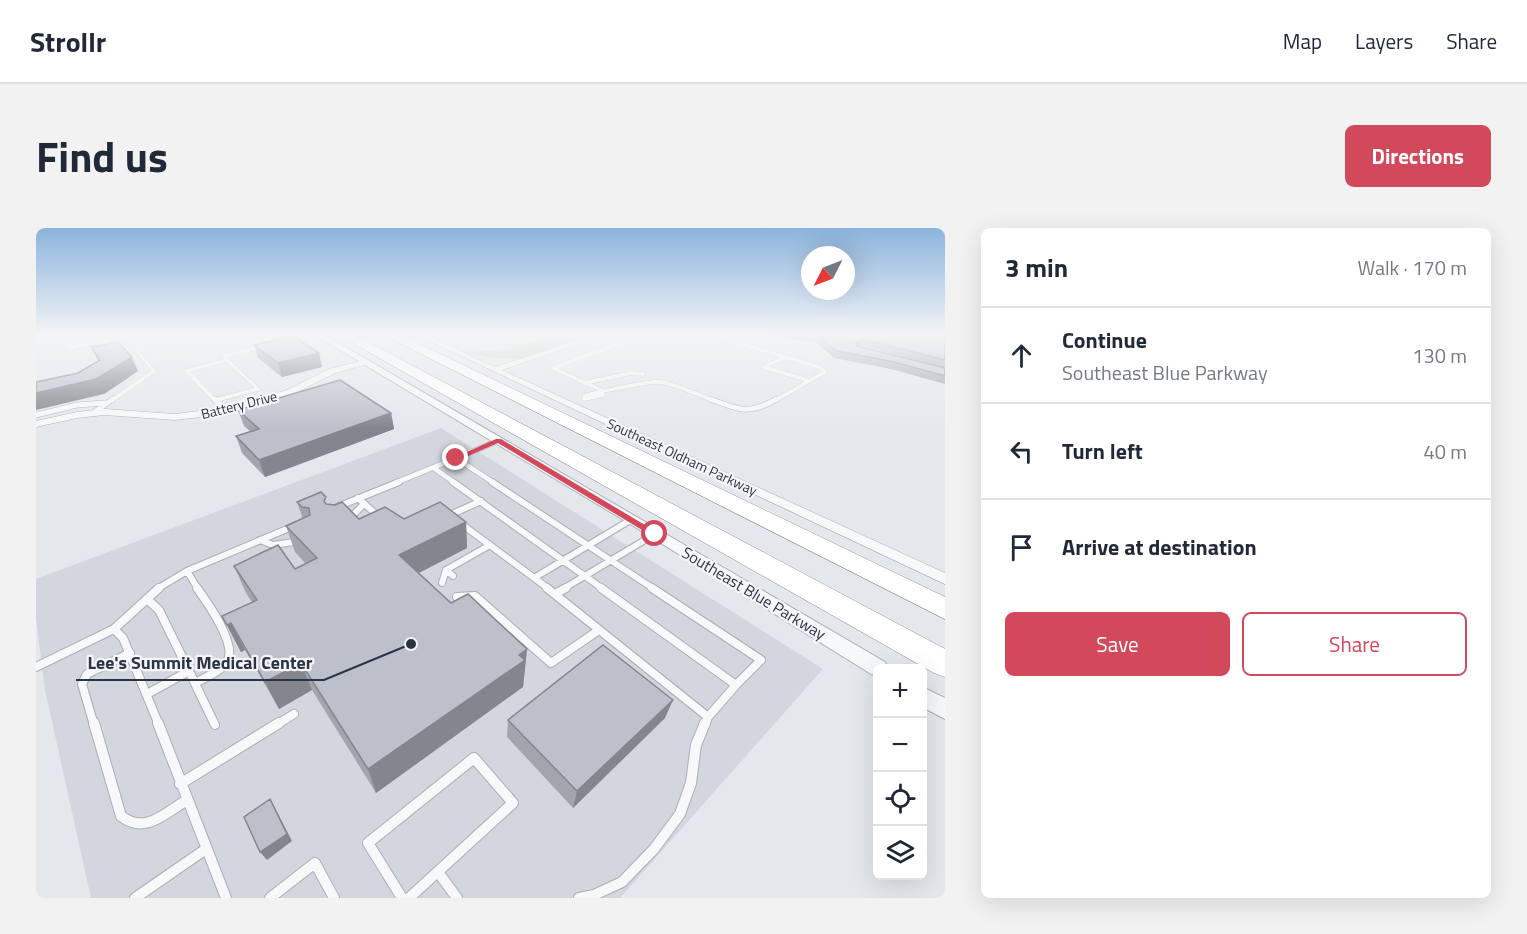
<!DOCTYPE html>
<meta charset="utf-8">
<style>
:root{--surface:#fff;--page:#f2f2f3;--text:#1f2937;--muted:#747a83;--line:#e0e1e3;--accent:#d1495b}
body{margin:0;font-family:"Titillium Web",sans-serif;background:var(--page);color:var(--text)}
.controls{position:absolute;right:18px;bottom:18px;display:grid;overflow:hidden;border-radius:9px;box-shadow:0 6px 24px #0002}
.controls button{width:54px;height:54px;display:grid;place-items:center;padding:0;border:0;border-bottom:2px solid var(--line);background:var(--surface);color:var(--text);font:30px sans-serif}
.compass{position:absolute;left:765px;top:18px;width:54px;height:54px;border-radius:50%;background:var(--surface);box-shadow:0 6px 24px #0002;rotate:228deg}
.stop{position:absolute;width:18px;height:18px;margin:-14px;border:4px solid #d1495b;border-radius:50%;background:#fff}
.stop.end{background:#d1495b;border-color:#fff;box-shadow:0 2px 6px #0008}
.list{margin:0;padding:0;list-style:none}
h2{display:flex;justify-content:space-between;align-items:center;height:78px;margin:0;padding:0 24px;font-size:26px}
h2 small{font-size:20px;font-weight:400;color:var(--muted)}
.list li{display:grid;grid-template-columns:39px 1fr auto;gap:18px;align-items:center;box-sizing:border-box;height:96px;padding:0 24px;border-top:2px solid var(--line)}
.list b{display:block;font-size:22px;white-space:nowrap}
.list p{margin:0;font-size:20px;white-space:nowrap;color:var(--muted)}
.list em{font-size:20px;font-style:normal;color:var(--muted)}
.actions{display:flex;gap:12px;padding:18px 24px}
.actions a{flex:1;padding:14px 0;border:2px solid var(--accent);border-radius:9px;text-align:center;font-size:21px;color:var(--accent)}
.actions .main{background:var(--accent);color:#fff}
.icon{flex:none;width:33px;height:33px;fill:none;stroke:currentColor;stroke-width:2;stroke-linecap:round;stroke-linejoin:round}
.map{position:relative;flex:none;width:909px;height:670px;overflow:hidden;border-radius:9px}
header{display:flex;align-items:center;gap:36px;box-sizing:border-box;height:84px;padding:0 30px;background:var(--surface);border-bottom:2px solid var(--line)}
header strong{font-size:28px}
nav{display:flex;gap:33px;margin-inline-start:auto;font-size:21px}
.intro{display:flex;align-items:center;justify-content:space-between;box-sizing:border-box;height:144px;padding:0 36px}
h1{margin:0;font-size:42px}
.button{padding:15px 27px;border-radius:9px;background:var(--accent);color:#fff;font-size:21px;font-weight:700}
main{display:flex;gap:36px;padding:0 36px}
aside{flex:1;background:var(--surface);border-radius:9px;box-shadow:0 6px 24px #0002}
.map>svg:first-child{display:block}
.built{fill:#d2d6de}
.green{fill:#c9d6c5}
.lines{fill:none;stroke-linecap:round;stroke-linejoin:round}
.service-far4-casing{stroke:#a9aeb7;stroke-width:4.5}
.service-far3-casing{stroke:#a9aeb7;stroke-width:6}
.service-far2-casing{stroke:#a9aeb7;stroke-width:8}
.service-far1-casing{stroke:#a9aeb7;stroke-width:10}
.service-casing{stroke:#a9aeb7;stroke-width:12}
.minor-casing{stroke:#a9aeb7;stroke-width:1}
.tertiary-casing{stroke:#a9aeb7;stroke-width:2}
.motorway-casing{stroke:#8b94a3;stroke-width:1}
.service-far4{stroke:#f7f8fa;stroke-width:4}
.service-far3{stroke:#f7f8fa;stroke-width:5}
.service-far2{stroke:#f7f8fa;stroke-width:6}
.service-far1{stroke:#f7f8fa;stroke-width:8}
.service{stroke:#f7f8fa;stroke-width:10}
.minor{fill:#f7f8fa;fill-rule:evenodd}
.tertiary{fill:#f7f8fa;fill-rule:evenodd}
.motorway{fill:#fff;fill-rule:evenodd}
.wall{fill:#a1a5ae}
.shaded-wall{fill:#83868d}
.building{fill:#bbc0ca;stroke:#83868d;stroke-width:1.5}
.route{fill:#d1495b}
.labels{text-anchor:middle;stroke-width:4.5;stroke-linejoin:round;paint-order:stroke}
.far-street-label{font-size:14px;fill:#2b3445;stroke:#f4f6f9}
.street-label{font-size:16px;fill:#2b3445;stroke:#f4f6f9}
.leader{fill:none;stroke:#2b3445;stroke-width:2}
.callout-dot{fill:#2b3445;stroke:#f4f6f9;stroke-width:2}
.callout-label{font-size:18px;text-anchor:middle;font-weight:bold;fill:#2b3445;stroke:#f4f6f9;stroke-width:4.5;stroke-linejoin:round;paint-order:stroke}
</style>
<header>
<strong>Strollr</strong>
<nav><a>Map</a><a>Layers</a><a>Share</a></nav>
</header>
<div class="intro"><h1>Find us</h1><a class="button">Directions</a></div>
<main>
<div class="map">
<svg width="909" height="670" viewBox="0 0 909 670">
<rect width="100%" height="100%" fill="#e4e7ec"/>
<path class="built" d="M405,200L787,441L584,670H55L9,462L0,390V351Z"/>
<path class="green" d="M518,107H555L482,131L451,129L426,124L470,122Z"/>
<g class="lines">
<g class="service-far4-casing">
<path id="service-far4" d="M27,107L33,118L37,119L94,107
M675,107L783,139L789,144L738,173
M254,113L276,107
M749,129L728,139L774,153
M548,155L595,145L607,146
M565,162L517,140L599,110L600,107
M566,164L567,167L548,171V168C556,165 619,152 626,154C643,158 661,166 679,173
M180,172L222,161L191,132
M75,173L118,143L100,122
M180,173L151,143L191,132L188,128L226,119"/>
</g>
<g class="service-far3-casing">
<path id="service-far3" d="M178,171L190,183
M674,171C704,182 712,187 741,171
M180,172L184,171
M57,185L77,171
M0,187L41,177L69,175
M420,230L458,255
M398,240L419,255
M359,255L462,213"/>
</g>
<g class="service-far2-casing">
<path id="service-far2" d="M417,254L567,361
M456,254L618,361
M322,270L343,289
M301,279L363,254
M415,289L414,287L445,273
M313,291L328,276
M424,295L513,361
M224,312L237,317L265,313
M410,342L417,348
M151,343L162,361
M498,350L596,291
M406,355L410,342L454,317
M121,361L151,343L258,298
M527,361L619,306"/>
</g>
<g class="service-far1-casing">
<path id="service-far1" d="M511,360L672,489
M565,360L700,457L672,489L669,497
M616,360L725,432L700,457
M519,366L530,360
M421,369L439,368L515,435L563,402
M111,371L123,382L153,443L111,466
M78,401L87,410L123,497
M0,439L78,401L123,360
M153,443L179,497
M159,455C170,449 184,444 191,434C202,417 171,374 161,360
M58,497L46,456L51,446L94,425
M240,497L258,486"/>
</g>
<g class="service-casing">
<path id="service" d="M58,495L85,588C109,607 129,585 151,572
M122,495L190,670
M144,556L243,495
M402,644L421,670
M99,670L170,621
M234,670L279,635L298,670
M366,670L332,615L438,530L477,575L373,670
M543,670L558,667L586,654L618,621L644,586L655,555L660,517L669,495"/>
</g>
<g class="minor-casing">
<path id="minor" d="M381,107H390L459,139L557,107H567L466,142L909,345V356Z
M329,132H332V136L299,145L257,166L190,186L139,192L68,187L41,190L0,199V193L41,184L68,181L139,186L189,180L251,162L293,141Z"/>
</g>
<g class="tertiary-casing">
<path id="tertiary" d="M279,107H289L849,434L852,440H842V448L835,446L591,294Z
M886,459L909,470V491L886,479Z"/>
</g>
<g class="motorway-casing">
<path id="motorway" d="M303,107H319L909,421V449L898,445Z
M348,107H365L909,369V391Z"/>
</g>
<use href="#service-far4" class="service-far4"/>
<use href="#service-far3" class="service-far3"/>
<use href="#service-far2" class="service-far2"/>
<use href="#service-far1" class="service-far1"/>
<use href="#service" class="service"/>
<use href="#minor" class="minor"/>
<use href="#tertiary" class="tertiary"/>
<use href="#motorway" class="motorway"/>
</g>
<path class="wall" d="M735,107H897L909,110V140L824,117L822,118L909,140V156L855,141L798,130L780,114L740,110Z
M218,117L286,139L246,149L222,130Z
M55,119L102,143L68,166L42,145L62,133Z
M202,182L355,185L358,201L229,249L206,225L200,208L214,203L208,198Z
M261,274L292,277L323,291H368L430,294L431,320L383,345L415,375L491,421L487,459L340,565L276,462L243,481L209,422L205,424L186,388L216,374L210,365L198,338L259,341L270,336L259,324L250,298L267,291Z
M629,490L537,580L471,509L472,492Z"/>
<path class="shaded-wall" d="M827,111L824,117L817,120L820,114Z
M283,125L286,139L246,149L242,135Z
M96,129L102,143L68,166L0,182V165Z
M355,185L358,201L229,249L223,232Z
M430,294L431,320L367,353L363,327Z
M195,395L209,422L205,424L191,397Z
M491,421L487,459L340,565L332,541Z
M265,435L276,462L243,481L229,454Z
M637,472L629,490L537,580L541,563Z
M234,571L239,580L256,613L231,632L224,624Z"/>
<path class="building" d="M780,107H897L909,110V132L827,111L820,114L821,118L909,140V148L858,134L801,123L782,107Z
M257,108L283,125L242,135L218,117Z
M82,114L96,129L60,151L0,165V154L42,145L64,132L55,119Z
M304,152L355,185L223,232L200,208L223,201L202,182Z
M285,264L290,269L288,273L290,276L299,277L306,274L323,291L349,279L368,291L404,274L430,294L363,327L415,375L432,366L491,421L483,427L489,432L332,541L265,435L229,454L195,395L191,397L186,388L221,372L198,338L242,317L259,341L281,330L250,298L274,287L273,280L266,279L261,274Z
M567,417L637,472L541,563L472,492Z
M234,571L251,606L224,624L208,589Z"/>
<linearGradient id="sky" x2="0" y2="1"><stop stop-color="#8bb4dd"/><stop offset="0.53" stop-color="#f3f4f6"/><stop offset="1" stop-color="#f3f4f6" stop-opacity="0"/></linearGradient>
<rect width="909" height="201" fill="url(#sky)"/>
<path class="route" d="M460,211H465L624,306L616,308L462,215L423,232L417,230Z"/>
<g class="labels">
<g class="far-street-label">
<text transform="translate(203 177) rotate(-14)" y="5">Battery Drive</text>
<text transform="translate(646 229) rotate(25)" y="5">Southeast Oldham Parkway</text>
</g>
<g class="street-label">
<text transform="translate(718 365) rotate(31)" y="6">Southeast Blue Parkway</text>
</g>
</g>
<path class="leader" d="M375 416L288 452H40"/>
<circle class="callout-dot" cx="375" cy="416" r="6"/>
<g class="callout-label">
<text x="164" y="441">Lee's Summit Medical Center</text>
</g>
</svg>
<div class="controls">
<button>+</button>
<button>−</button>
<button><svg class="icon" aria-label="locate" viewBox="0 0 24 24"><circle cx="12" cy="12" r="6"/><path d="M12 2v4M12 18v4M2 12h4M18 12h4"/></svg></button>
<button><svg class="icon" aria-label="layers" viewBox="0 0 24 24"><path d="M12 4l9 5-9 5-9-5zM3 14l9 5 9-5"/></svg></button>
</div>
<svg class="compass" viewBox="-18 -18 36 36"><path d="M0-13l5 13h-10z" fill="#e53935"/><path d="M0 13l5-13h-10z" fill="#747a83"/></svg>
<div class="stop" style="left:619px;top:306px"></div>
<div class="stop end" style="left:420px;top:230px"></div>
</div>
<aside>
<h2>3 min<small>Walk · 170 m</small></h2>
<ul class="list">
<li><svg class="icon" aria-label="ahead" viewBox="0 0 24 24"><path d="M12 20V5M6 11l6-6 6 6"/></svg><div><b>Continue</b><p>Southeast Blue Parkway</p></div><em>130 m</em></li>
<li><svg class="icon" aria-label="left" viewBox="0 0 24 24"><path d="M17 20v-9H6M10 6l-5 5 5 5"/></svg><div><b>Turn left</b></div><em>40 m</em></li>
<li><svg class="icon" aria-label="arrive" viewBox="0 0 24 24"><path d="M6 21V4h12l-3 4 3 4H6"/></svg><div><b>Arrive at destination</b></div></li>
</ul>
<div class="actions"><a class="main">Save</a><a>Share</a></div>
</aside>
</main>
